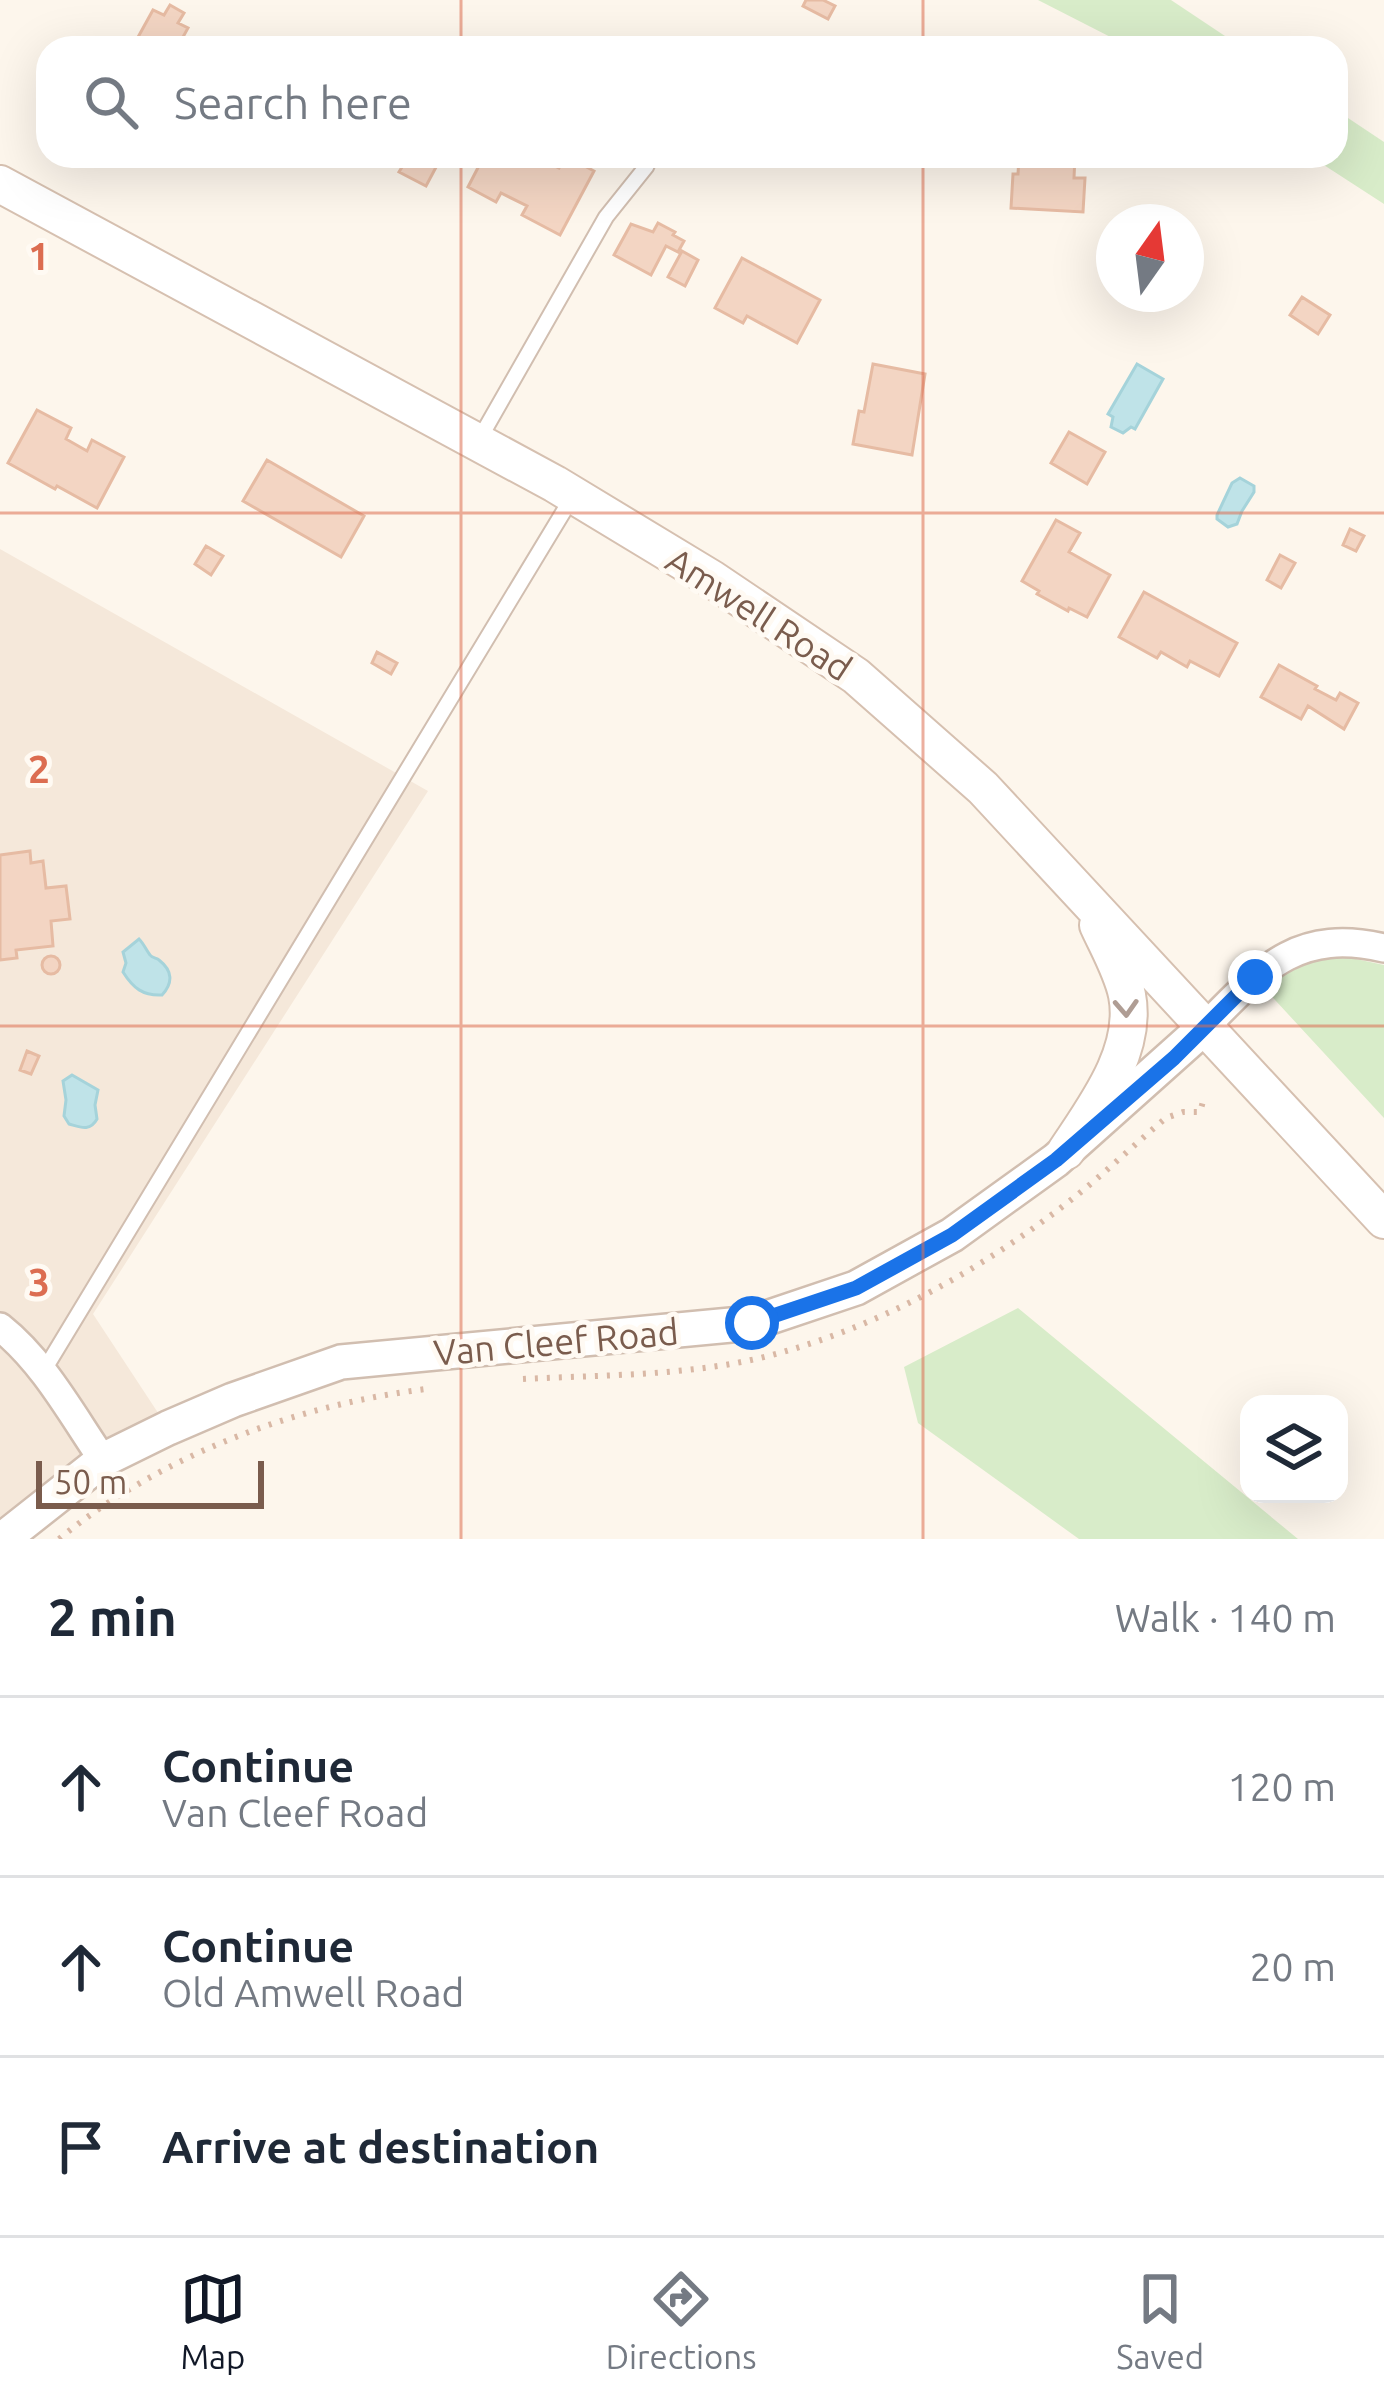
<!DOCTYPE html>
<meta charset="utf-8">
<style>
:root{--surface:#fff;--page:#f6f6f7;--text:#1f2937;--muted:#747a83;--line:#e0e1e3;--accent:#111827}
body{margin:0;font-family:Ubuntu,sans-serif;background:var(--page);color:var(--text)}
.controls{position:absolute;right:36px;bottom:36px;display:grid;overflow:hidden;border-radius:24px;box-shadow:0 12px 48px #0002}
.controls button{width:108px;height:108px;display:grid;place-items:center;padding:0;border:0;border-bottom:3px solid var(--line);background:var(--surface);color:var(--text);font:60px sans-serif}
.compass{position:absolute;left:1096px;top:204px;width:108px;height:108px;border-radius:50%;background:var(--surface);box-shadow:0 12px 48px #0002;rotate:14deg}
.scale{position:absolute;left:36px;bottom:30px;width:228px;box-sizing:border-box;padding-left:12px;border:6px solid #7a5c4d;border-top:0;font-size:33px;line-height:42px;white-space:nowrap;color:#7a5c4d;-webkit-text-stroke:9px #fffaf3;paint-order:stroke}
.stop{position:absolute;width:36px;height:36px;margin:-27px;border:9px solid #1a73e8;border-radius:50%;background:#fff}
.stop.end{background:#1a73e8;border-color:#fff;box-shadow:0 3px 12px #0008}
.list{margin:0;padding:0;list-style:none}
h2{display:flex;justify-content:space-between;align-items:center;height:156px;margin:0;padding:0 48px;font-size:51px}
h2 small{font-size:39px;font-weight:400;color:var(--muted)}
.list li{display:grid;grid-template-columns:78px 1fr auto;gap:36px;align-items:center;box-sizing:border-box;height:180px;padding:0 48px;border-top:3px solid var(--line)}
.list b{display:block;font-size:45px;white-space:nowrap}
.list p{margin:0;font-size:39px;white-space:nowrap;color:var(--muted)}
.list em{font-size:39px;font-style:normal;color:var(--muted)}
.icon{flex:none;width:66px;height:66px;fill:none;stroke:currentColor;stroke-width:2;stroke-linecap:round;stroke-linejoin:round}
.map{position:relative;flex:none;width:1384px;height:1539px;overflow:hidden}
.search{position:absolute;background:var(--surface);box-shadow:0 12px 48px #0002;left:36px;right:36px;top:36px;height:132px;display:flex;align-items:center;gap:30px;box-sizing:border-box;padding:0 42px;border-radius:36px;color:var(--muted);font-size:45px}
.sheet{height:696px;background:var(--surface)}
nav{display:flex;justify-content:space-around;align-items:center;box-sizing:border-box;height:168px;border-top:3px solid var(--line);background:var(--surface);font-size:33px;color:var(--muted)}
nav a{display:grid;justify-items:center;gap:6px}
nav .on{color:var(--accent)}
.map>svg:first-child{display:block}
.residential{fill:#f5e8da}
.green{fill:#d8ecc9}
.water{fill:#bfe3e8;stroke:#a5d3da;stroke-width:3}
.building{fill:#f3d5c3;stroke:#e6bba3;stroke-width:3}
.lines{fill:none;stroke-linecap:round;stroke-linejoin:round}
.service-casing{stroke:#d1beb0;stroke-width:18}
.minor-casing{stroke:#d1beb0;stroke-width:32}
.tertiary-casing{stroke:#d1beb0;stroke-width:38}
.secondary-casing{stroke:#d6c0b0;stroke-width:40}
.path{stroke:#d9b8a5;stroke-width:6;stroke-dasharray:3 9;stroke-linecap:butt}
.service{stroke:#fff;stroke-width:14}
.minor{stroke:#fff;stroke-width:27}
.tertiary{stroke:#fff;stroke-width:33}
.secondary{stroke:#fff;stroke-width:36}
.oneway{stroke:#af9d94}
.route{stroke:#1a73e8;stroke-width:15}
.grid{fill:none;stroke:#dc6d51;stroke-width:3;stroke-opacity:0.55}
.labels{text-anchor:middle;stroke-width:10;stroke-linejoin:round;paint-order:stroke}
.street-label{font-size:36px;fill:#7a5c4d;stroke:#fffaf3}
.grid-label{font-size:39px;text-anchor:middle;font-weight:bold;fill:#dc6d51;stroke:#fffaf3;stroke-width:10;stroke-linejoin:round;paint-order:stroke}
</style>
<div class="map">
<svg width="1384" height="1539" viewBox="0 0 1384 1539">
<rect width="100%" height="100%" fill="#fdf6ec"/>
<path class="residential" d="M0,549L428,791L93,1314L168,1428L0,1539Z"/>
<path class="green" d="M1038,0H1171L1243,48H1132Z
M1336,110L1384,142V204L1310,156H1336Z
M1323,952L1384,965V1118L1263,987Z
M1018,1308L1298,1539H1079L918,1423L904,1367Z"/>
<path class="water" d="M1137,364L1163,379L1135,429L1131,427L1123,433L1111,427L1113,417L1108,414Z
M1240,478L1254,486V492L1242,511L1237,524L1228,527L1217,519V515L1232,483Z
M139,939C144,944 146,950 150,955C152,958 157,958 159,960C173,971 173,983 162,995C143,996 133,988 123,972L126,963L123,952Z
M72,1075L98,1090L95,1105L97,1119C90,1132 80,1127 69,1124L64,1116L66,1100L63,1081Z"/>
<path class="building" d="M806,0H823L835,6L828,19L803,6Z
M170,5L184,13L178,23L188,28L177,48H132L153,10L164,15Z
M381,156H442L426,186L399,172L402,167Z
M484,156H535L559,168L566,156L594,171L560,235L522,215L527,206L501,193L496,202L468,187Z
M1019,156H1075L1074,178H1085L1083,212L1011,208L1013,174H1018Z
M658,223L675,232L673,235L684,241L678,252L666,246L651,275L614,255L631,224L653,232Z
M682,251L698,260L685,286L668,277Z
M742,258L820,300L797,343L747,316L743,323L715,308Z
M1302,297L1330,315L1318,334L1290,315Z
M873,364L925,374L912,455L853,444L859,411L864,412Z
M37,410L71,428L66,439L87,451L92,440L124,457L97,508L57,486L55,489L8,463Z
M1069,432L1105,452L1087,484L1051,463Z
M267,460L364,516L341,557L243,501Z
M1056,520L1080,533L1069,552L1110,575L1087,617L1069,608L1068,611L1037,594L1039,591L1022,581Z
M1350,529L1364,536L1356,551L1343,545Z
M206,546L223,556L211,575L195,564Z
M1280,555L1295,563L1281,588L1267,580Z
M1144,592L1237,643L1219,676L1190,661L1187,667L1161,652L1157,658L1119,637Z
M377,652L397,663L391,674L372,663Z
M1279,665L1317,686L1315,689L1336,700L1340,693L1358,703L1344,729L1308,706L1301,719L1261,697Z
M30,851L31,863L43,861L46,888L66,886L70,919L51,921L53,946L16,950L17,958L0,960V855Z
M42 965a9 9 0 1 1 18 0a9 9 0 1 1-18 0Z
M27,1051L39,1056L31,1074L20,1070Z"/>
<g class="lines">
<g class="service-casing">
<path id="service" d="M480,438L606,217L646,167L651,156
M43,1372L573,496"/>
</g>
<g class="minor-casing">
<path id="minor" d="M1206,1026C1262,969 1297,928 1384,948
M0,1327C44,1362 72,1415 103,1460"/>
</g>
<g class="tertiary-casing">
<path id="tertiary" d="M3,1539L103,1460L168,1428L233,1400L341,1362L752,1323L856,1288L952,1235L1056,1160L1206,1026"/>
</g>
<g class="secondary-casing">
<path id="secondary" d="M0,184L555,484L712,579L856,676L983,788L1384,1220
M1066,1151C1095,1107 1138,1051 1127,995C1122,971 1108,947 1098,925"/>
</g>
<path class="path" d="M523,1379C601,1375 683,1376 760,1358C875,1330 984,1269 1076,1196C1107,1171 1136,1143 1166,1118L1183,1112H1200L1204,1098
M59,1539C161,1455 296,1405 426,1389"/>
<use href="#service" class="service"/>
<use href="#minor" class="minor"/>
<use href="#tertiary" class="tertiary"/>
<use href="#secondary" class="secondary"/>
</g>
<defs><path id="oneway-chevron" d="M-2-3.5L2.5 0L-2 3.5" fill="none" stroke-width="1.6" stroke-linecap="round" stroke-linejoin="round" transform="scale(3)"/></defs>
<use class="oneway" href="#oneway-chevron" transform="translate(1126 1008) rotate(87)"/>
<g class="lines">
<path class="route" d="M752,1323L856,1288L952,1235L1056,1160L1174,1058L1255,977"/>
</g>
<path class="grid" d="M461,0V48M923,0V48M461,156V1539M923,156V1539M0,513H1384M0,1026H1384"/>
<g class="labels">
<g class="street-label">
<text transform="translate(759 614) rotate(33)" y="13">Amwell Road</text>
<text transform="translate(556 1342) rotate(-5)" y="13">Van Cleef Road</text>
</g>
</g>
<g class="grid-label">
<text x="39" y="270">1</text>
<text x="39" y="783">2</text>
<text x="39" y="1296">3</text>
</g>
</svg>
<div class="controls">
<button><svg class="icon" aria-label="layers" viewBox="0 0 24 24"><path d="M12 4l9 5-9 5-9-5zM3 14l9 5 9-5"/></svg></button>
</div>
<svg class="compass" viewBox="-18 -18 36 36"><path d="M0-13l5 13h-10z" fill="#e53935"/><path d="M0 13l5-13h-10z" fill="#747a83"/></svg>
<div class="scale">50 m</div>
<div class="stop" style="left:752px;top:1323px"></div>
<div class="stop end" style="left:1255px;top:977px"></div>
<div class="search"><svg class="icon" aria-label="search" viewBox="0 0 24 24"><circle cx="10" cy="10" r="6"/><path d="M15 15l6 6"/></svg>Search here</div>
</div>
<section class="sheet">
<h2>2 min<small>Walk · 140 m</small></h2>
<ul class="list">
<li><svg class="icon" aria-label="ahead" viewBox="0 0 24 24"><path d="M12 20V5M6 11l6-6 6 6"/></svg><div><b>Continue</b><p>Van Cleef Road</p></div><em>120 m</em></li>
<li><svg class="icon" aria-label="ahead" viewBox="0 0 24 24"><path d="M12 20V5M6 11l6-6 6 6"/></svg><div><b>Continue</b><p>Old Amwell Road</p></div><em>20 m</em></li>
<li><svg class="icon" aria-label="arrive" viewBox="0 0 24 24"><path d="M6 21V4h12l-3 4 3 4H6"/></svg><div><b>Arrive at destination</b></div></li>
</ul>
</section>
<nav>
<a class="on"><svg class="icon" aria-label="map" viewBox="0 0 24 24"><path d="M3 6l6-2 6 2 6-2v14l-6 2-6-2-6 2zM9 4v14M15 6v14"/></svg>Map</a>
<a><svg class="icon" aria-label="directions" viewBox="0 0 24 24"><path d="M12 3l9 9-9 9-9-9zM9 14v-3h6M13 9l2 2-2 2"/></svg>Directions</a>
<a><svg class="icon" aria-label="saved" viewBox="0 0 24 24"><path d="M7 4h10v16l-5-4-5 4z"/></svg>Saved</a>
</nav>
